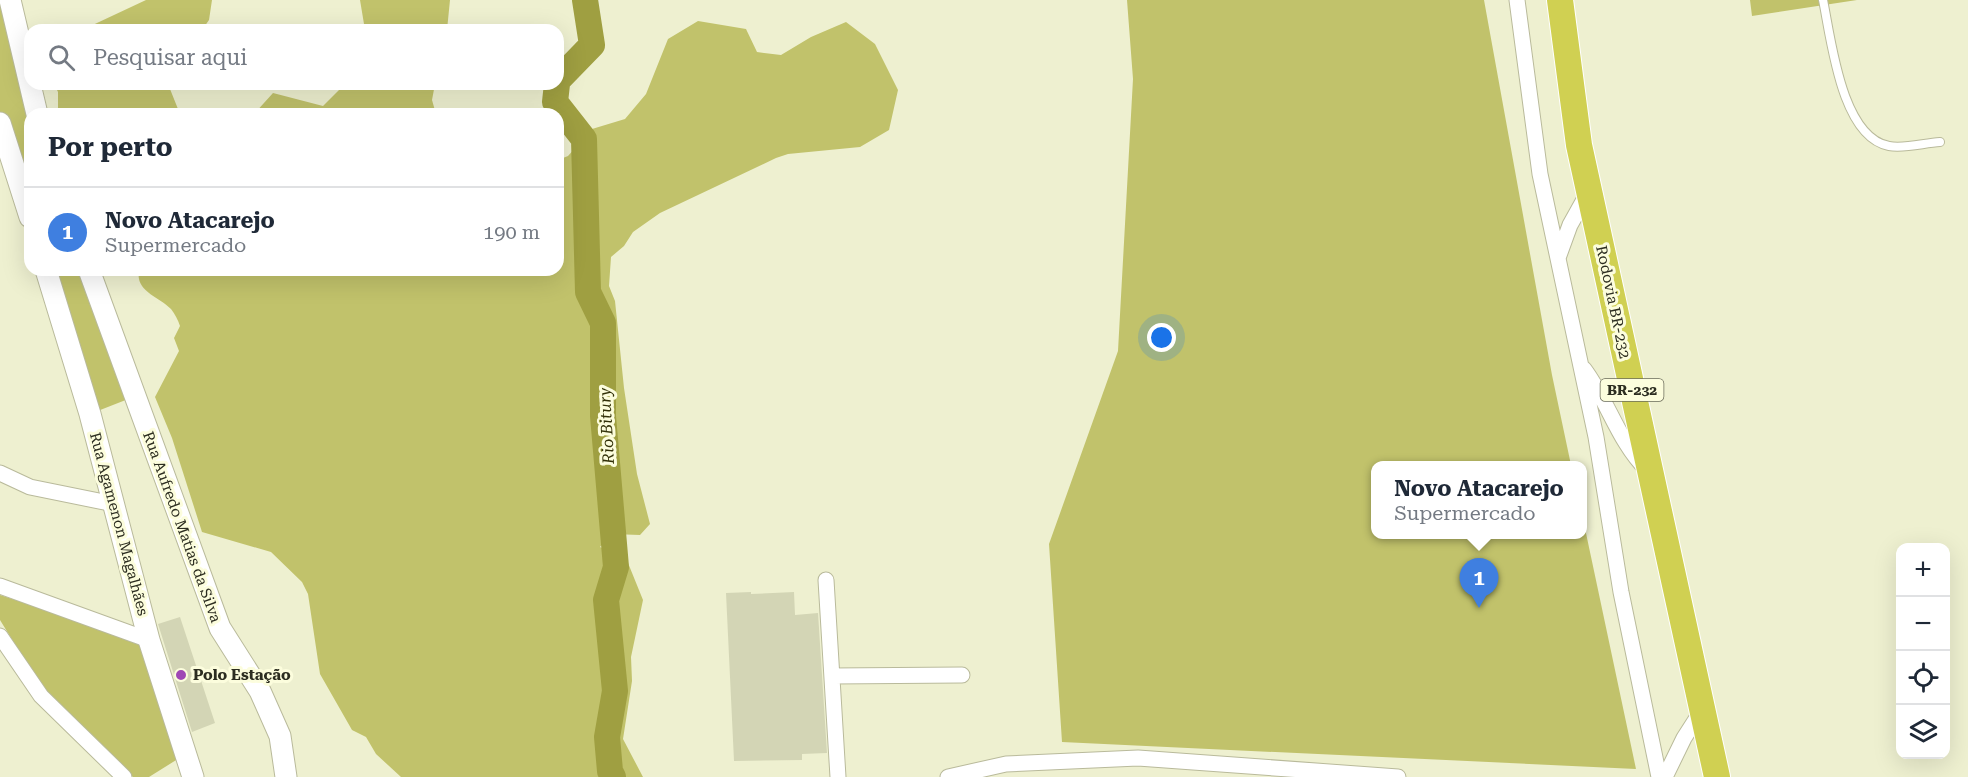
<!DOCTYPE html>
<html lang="pt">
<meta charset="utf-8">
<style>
:root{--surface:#fff;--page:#f6f6f7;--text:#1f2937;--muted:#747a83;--line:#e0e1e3;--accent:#9f48b5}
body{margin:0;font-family:"Roboto Serif",serif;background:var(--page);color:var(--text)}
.controls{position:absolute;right:18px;bottom:18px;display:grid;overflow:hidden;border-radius:12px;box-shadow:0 6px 24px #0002}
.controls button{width:54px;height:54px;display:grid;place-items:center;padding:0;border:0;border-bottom:2px solid var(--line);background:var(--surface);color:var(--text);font:30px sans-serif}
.you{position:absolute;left:1162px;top:338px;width:21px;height:21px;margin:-15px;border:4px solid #fff;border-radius:50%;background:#1a73e8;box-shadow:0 0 0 9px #1a73e833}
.badge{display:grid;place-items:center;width:39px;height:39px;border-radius:50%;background:var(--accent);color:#fff;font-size:20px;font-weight:700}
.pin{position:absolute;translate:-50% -50px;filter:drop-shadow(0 2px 3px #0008)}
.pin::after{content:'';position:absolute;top:32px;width:21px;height:18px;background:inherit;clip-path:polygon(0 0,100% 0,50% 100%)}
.popup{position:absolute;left:1371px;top:461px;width:216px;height:78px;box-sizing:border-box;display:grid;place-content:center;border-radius:12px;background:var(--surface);filter:drop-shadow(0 2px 4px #0005);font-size:20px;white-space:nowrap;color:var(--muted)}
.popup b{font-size:22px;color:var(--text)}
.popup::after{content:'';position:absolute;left:50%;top:100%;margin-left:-12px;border:12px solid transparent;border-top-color:var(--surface)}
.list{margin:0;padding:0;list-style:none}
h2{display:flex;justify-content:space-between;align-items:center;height:78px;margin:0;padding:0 24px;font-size:26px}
h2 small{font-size:20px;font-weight:400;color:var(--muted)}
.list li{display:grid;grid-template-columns:39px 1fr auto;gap:18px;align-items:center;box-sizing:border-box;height:90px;padding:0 24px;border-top:2px solid var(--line)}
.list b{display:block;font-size:22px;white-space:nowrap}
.list p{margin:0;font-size:20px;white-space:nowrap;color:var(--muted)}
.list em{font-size:20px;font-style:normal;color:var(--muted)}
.icon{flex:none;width:33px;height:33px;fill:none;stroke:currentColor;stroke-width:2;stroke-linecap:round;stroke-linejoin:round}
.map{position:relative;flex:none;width:1968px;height:777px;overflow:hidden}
.search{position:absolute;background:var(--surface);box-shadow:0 6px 24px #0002;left:24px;top:24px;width:540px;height:66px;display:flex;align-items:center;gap:15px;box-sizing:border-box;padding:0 21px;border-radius:18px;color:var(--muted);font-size:22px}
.panel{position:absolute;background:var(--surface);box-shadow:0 6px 24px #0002;left:24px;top:108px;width:540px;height:168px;border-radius:18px}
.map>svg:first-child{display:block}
.green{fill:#c1c26b}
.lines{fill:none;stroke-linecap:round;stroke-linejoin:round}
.river{stroke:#9f9f41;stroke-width:26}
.building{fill:#d3d5b5}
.service-casing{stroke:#b9ba9b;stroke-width:10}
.minor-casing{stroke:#b9ba9b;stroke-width:17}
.secondary-casing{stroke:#b9ba9b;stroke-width:23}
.trunk-casing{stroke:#fff;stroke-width:28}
.service{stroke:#fff;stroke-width:8}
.minor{stroke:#fff;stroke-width:15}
.secondary{stroke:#fff;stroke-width:21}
.trunk{stroke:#d0d052;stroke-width:26}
.poi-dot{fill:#9f48b5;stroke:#fcfddd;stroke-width:2}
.labels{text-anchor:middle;stroke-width:6;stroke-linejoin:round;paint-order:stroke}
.shield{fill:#fcfddd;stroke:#6a6b59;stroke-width:1.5}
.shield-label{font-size:14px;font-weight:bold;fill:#2c2d20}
.street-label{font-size:15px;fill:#2c2d20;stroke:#fcfddd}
.poi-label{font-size:15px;font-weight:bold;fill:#2c2d20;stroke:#fcfddd;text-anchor:start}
.water-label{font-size:16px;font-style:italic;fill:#323108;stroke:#fcfddd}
</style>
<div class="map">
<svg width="1968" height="777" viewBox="0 0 1968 777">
<rect width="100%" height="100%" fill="#eef0d0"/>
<path class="green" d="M0,0L38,84L48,114H30V217L0,123Z
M146,0H212L209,20L202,30H82Z
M360,0H450L447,30H365Z
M1127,0H1484L1552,375L1571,465L1376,466V534H1582L1583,519L1636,769L1062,742L1049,544L1118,351L1133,79Z
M1750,0H1857L1752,16Z
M698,21L746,29L757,52L781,55L811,37L846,22L875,44L898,90L889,130L860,147L788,154L776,158L660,213L633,232L624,246L611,257L609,286L615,301L624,388L637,474L650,524L640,535L611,534L600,547L626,558L643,600L631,657L632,681L623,739L643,777H401L376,754L366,737L352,730L320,674L308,594L302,582L271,552L202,532L172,438L155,397L179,351L174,338L180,326C178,320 175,314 171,309C159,296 135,292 139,270H558V160L568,156L592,129L625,119L646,94L668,39Z
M54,84H168L180,114H58V92Z
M345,84H435L432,100L436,114H254L273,93L323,106Z
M46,270H101L114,321L141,394L90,414Z
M0,595L146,642L181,757L149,777H133L45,693L0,620Z"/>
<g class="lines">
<path class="river" d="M558,80L592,45L585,0
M557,84L555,102L584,139L588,292L603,323V416L616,567L606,600L615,691L607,737L610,771L613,777"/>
</g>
<path class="building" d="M751,592V594L794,592L795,615L818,613L827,753L802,754V760L734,761L726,593Z
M180,617L215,723L192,732L158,624Z"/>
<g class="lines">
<g class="service-casing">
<path id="service" d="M1823,0C1831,38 1841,137 1889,146C1904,149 1924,143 1940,142"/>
</g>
<g class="minor-casing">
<path id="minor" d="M1517,0L1540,174L1596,437L1621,592L1659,777
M1558,258L1570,225L1589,191
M1584,369C1608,401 1618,441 1647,470
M0,473L30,487L114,504
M826,580L838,777
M0,586L149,640
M0,636L41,696L124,777
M832,676L962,675
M948,777L1006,764L1138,758L1398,777
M1665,777L1684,738L1702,710"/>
</g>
<g class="secondary-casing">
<path id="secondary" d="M10,0L37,114
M0,123L30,217
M46,270L90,414L149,640L193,777
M89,270L220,628L260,691L280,736L286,777"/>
</g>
<g class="trunk-casing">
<path id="trunk" d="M1560,0L1579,145L1717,777"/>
</g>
<use href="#service" class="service"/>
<use href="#minor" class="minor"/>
<use href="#secondary" class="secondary"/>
<use href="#trunk" class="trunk"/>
</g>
<circle class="poi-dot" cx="181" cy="675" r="6"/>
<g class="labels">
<rect class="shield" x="1600.5" y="379" width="63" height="22" rx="4.5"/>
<g class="shield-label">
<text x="1632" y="395">BR-232</text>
</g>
<g class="street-label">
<text transform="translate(1613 302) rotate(78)" y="5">Rodovia BR-232</text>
<text transform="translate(119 524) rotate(75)" y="5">Rua Agamenon Magalhães</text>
<text transform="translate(182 527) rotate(70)" y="5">Rua Aufredo Matias da Silva</text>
</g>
<g class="poi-label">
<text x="193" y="680">Polo Estação</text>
</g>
<g class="water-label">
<text transform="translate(606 426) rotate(-93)" y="6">Rio Bitury</text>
</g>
</g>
</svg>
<div class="controls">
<button>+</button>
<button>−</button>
<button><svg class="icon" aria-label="locate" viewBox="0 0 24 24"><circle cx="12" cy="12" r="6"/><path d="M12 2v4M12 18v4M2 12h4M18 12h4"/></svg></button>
<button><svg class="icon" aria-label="layers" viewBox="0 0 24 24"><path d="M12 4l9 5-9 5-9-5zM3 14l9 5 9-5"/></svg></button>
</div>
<div class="you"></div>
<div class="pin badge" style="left:1479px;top:608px;background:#3f7fe0">1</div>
<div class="popup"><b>Novo Atacarejo</b>Supermercado</div>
<div class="search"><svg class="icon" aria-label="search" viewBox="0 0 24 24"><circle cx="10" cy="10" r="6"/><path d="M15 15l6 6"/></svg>Pesquisar aqui</div>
<section class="panel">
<h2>Por perto<small></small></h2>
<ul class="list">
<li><span class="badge" style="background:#3f7fe0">1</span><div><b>Novo Atacarejo</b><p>Supermercado</p></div><em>190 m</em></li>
</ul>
</section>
</div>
